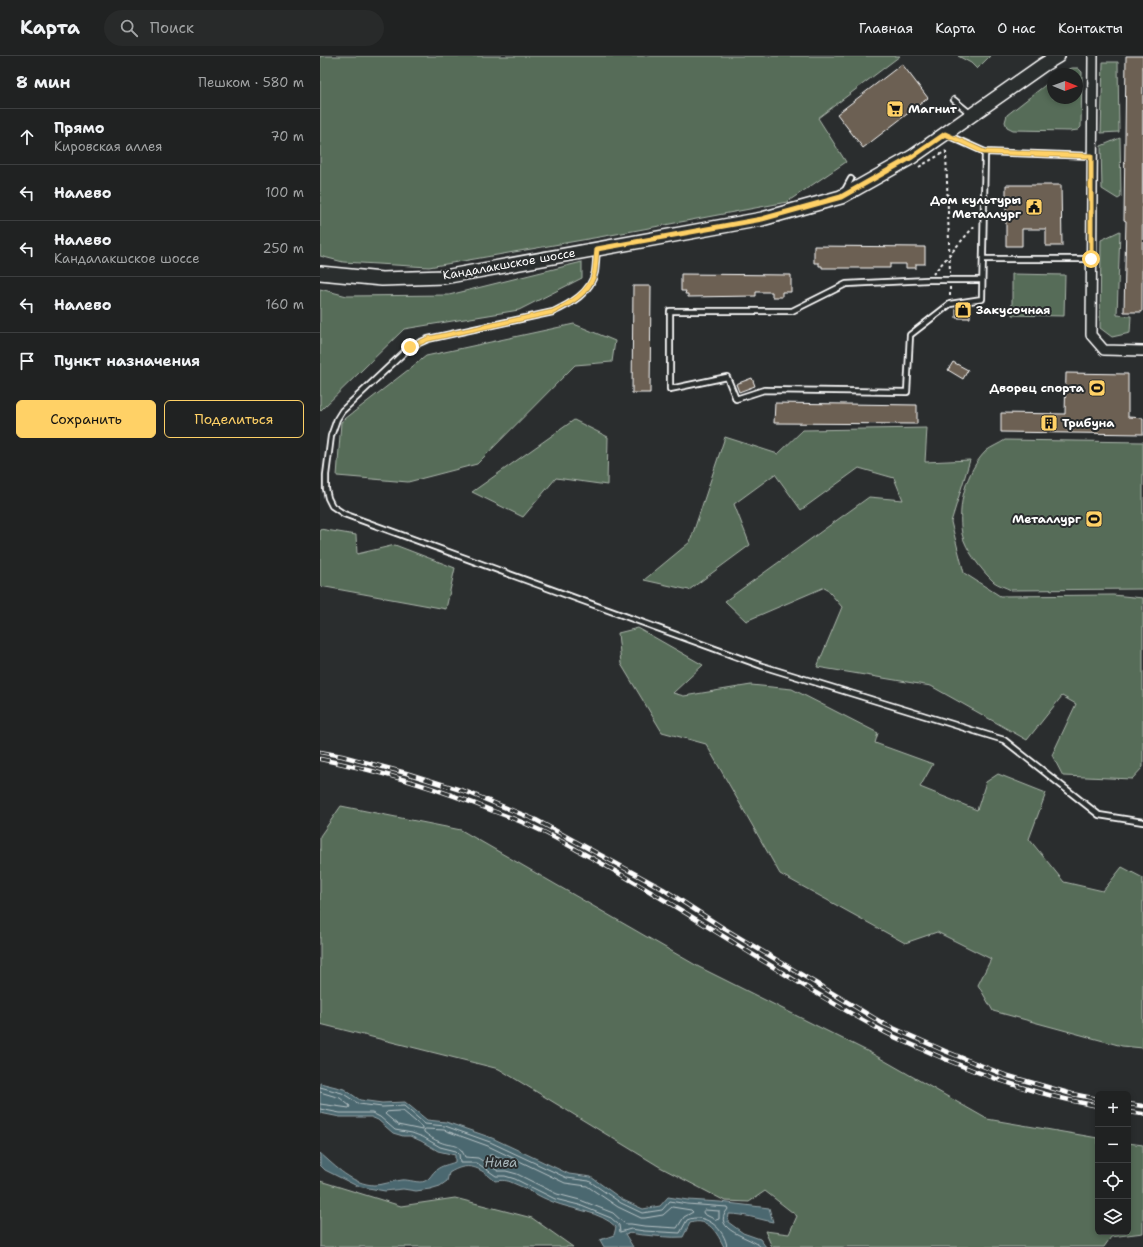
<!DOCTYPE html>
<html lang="ru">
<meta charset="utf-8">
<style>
:root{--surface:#202222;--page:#282a2a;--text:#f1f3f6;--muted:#a2a4a5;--line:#3d3f40;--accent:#ffd166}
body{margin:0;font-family:"Shantell Sans",sans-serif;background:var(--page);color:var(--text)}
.controls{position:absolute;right:12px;bottom:12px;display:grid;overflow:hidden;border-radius:6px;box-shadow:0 2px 6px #0003}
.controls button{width:36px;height:36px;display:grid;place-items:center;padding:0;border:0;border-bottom:1px solid var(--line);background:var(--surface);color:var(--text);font:20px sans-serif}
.compass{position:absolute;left:727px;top:12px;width:36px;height:36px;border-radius:50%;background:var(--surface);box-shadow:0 2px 6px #0003;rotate:91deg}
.stop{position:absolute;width:12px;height:12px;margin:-9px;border:3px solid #ffd166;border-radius:50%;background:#fff}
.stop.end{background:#ffd166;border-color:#fff;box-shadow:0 1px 4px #0008}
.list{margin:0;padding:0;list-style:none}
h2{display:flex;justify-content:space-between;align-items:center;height:52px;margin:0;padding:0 16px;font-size:17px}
h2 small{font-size:13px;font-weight:400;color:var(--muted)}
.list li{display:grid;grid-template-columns:26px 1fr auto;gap:12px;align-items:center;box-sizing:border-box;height:56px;padding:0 16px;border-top:1px solid var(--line)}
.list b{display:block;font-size:15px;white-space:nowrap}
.list p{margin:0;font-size:13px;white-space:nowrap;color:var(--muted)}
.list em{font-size:13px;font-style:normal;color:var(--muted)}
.actions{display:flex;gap:8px;padding:12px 16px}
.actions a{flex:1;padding:9px 0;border:1px solid var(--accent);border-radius:6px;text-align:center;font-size:14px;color:var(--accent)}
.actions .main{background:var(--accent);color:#111}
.icon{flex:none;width:22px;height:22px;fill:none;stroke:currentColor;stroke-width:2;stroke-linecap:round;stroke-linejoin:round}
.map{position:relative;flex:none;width:823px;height:1191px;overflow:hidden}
header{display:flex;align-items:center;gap:24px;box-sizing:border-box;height:56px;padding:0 20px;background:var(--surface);border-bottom:1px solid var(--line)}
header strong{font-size:19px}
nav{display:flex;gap:22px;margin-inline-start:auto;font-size:14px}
.search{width:280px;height:36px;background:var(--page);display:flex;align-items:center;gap:10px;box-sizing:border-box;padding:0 14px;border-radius:22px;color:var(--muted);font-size:15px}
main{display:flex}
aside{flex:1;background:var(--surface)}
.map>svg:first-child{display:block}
.green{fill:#576c58;stroke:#abb6ac}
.water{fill:#4c6870;stroke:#94a4a9}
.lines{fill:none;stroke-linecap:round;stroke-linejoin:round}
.shore{stroke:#b7c3c6;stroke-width:1}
.building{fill:#6c6053;stroke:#fff}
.service-casing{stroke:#fff;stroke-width:8}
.minor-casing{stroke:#fff;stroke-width:12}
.secondary-casing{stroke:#fff;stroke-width:16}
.path{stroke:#fff;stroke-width:2;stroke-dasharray:3 3;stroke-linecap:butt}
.service{stroke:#2a2d2e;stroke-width:4.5}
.minor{stroke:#2a2d2e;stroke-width:9}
.secondary{stroke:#2a2d2e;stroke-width:13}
.rail-casing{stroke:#fff;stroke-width:4.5}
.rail{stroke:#2a2d2e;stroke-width:3;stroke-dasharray:9;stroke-linecap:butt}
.route{stroke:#ffd166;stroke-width:5}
.labels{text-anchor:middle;stroke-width:4;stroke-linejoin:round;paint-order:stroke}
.poi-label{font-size:12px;font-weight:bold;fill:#fff;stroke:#2a2d2e;text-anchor:start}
.street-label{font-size:12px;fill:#fff;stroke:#2a2d2e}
.water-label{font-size:13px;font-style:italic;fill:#a6b4b8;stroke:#2a2d2e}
</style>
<header>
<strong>Карта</strong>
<div class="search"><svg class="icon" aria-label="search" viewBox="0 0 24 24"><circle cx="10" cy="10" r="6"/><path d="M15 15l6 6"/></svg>Поиск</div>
<nav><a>Главная</a><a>Карта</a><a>О нас</a><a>Контакты</a></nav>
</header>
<main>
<aside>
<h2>8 мин<small>Пешком · 580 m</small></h2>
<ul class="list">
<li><svg class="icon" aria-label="ahead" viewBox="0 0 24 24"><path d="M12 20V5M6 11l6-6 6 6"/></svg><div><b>Прямо</b><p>Кировская аллея</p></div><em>70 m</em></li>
<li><svg class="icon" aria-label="left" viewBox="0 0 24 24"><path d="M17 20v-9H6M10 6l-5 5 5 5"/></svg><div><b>Налево</b></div><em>100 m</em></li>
<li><svg class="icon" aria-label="left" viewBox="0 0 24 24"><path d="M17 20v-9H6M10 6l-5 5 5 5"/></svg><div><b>Налево</b><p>Кандалакшское шоссе</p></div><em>250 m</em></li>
<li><svg class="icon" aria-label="left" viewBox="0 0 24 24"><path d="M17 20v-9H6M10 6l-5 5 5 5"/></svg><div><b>Налево</b></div><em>160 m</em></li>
<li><svg class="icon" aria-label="arrive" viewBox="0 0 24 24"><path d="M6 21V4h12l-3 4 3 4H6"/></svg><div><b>Пункт назначения</b></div></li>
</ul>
<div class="actions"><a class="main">Сохранить</a><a>Поделиться</a></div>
</aside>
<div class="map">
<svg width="823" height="1191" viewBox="0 0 823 1191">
<rect width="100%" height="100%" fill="#2a2d2e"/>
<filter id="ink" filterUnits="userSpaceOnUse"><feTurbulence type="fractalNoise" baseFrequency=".025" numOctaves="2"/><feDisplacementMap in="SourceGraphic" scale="8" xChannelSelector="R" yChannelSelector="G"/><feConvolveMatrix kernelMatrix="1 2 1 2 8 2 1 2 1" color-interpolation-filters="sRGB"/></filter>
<g filter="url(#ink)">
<path class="green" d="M0,0H580L498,62L526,106L467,146L302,177L109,211L23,206L0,200Z
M638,0H670L657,13L651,7Z
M783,6H798L799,76L781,77Z
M752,12H758L762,16L761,71L758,74L750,75L693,74L687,71L685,66L687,59L733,23V42H757V18H739L744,15Z
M800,82L801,141L798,143L782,133L781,90Z
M800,175L797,259L811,260L810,277L792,281L780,272L781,184Z
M262,206V222L199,254L84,273L0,355V233L27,240L129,239Z
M692,218L745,219L744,260L692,259Z
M254,268L295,285L292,306L255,309L157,408L88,426L17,420L21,366L106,300Z
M254,364L288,381L287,429L236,422L203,461L152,436Z
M607,372L605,406L650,404L631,466L644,517L680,540L793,539L823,542V711L812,723L743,720L732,699L756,648L742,640L707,684L611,630L497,611L522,551L505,531L426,565L405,545L549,441L583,444L574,422L539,412L481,454L455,418L414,448L430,489L369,534L324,524L370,486L405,381L458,398L483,374Z
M685,384L823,386V533L691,534C685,531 678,529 674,526C662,515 645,493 642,478C637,450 646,415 666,395C671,391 679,388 685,384Z
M0,473L36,479L37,498L75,489L135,512L126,553L0,530Z
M318,572L383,609L353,637L364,640L431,629L472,633L558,677L555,687L613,708L600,731L657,754L666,726L678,718L726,737L709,783L744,826L783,835L802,811L823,822V992L802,990L673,955L658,929L671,903L617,876L585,887L460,818L386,688L342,676L301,608L298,577Z
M21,750L141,774L379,911L551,997L667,1063L778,1082V1176H808V1087L823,1089V1177L791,1181L784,1191H452L445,1175L469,1178L477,1160L445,1135L429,1146L405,1145L340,1111L179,1013L0,968V780Z
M0,1125L81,1150L135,1142L212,1162L253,1191H0Z"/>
<path class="water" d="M0,1027L24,1033L40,1044L62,1047L85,1046L107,1064L126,1066L172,1082L249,1118L271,1121L303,1144L323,1153L340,1150L348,1141L368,1144L400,1146L449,1152L453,1166C438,1163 424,1158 409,1158L408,1166L423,1177L440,1183L446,1191H404C397,1177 389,1161 370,1167L363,1181C350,1182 337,1180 324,1179C317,1179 312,1176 305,1178L313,1191H284L280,1184L294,1179L296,1171C280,1155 253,1154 233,1146C219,1141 207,1132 193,1127C187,1124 182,1124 175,1125C159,1111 148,1105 129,1117L127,1125L120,1130L110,1133L96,1135L83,1133L65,1135L37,1130L5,1114L0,1109V1097C16,1111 32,1128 54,1129C64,1129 72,1125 81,1124C89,1123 99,1128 105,1125C110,1123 112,1117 116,1114C122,1109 128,1109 135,1106V1099L118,1095L101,1085L90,1080H83L73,1077L58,1064L51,1061H20L0,1057Z"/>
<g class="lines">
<path class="shore" d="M0,1031L22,1037L39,1048L62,1051L84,1050L105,1068L125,1070L170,1086L247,1122L269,1125L301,1147L322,1157L342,1154L350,1145L367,1148L407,1151L408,1153C389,1175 433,1181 441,1191
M0,1036L20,1042L30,1050L29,1052L0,1048
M0,1053L20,1057H52L60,1061L75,1074L92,1077L103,1081L120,1091L136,1095L139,1098L140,1107H157L176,1120H185L195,1123L235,1143L259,1149L291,1162L299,1169L300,1176L311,1173L324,1175L360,1177L367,1164C385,1156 405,1173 407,1191
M83,1055L102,1071V1074L78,1069L65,1058L67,1056Z
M106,1073L124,1074L168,1090L245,1127L267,1130L298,1151L321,1162H325L343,1159L352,1151L371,1154L373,1156L364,1161L357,1172L324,1170L311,1168H305L293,1157L260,1144L237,1138L197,1118L186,1115H178L158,1102L145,1101C138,1085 134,1092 120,1086C114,1084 109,1080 104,1076V1074Z
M170,1099H172L186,1105L187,1108L180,1109L170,1102Z
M385,1154L399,1155V1163L396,1164L384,1158L383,1156Z"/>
</g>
<path class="building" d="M806,0H823L822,256H804L806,165L804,164Z
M582,8L608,42L543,92L517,58Z
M686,129H741L742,190H726V173H702V190H686Z
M494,190L605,191V208H596V212H586V208H570V212H502V210H499V207H494Z
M361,218L471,219V236H462V241H452V236H436V240L368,241V238H365L366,235H361Z
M313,230H331L330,337H312Z
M636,253H650V262H636Z
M633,306L648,314L643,323L628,314Z
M746,317L808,318V361L823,362V378L681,376V357L745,358Z
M432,322L435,330L419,336L416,328Z
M455,347L597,349V368L454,367Z"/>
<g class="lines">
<g class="service-casing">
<path id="service" d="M634,44L651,58
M627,79L665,96L771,100
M525,134L531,123
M277,194C276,202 276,209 275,216C271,237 250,248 233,256L108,283L90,291L22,355L17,363L11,380L6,419V433L8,442L12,450L24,458L442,610L684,684L779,759L823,766
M663,203H771
M662,224H608L526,228L472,255H350V333L407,321L416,343L444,334L587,336L590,279L630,248L662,243L665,96"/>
</g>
<g class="minor-casing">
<path id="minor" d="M773,0L771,279L784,294L823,295"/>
</g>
<g class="secondary-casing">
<path id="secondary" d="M0,217L62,223L124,221L442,163L521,141L592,101L723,9L738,0"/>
</g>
<path class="path" d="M626,95L630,217
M599,111L626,95
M613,218L656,168
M630,231V241"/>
<use href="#service" class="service"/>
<use href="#minor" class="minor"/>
<use href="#secondary" class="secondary"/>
<g class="rail-casing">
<path id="rail" d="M0,696L22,700L86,717L147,736L216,764L343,833L400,870L564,968L625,995L685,1019L752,1038L778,1043
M0,703C59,715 118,732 173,755C187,760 200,765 213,771C229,778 244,787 259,795C362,850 457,918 559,973C573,981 588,987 602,993C659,1019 717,1039 778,1050
M808,1048L823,1050
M808,1056L823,1058"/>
</g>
<use href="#rail" class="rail"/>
</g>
</g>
<g class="lines" filter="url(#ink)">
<path class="route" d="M90,291L108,283L233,256C249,248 268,238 274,219C276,211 276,201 277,193L442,163L521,141L592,101L625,78L664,96L771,100V203"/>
</g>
<defs>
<g id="supermarket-square" transform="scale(0.9)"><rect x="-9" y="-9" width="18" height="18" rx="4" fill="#ffd166" stroke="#2a2d2e"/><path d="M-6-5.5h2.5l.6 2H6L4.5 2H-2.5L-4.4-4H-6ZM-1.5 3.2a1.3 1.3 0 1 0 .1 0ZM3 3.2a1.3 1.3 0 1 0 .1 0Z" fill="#111"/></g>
<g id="civic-square" transform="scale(0.9)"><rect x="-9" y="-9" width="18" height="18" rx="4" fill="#ffd166" stroke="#2a2d2e"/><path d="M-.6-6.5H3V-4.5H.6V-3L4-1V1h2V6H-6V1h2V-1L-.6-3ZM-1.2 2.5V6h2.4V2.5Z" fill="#111"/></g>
<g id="shop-square" transform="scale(0.9)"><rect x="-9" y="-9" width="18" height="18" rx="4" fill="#ffd166" stroke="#2a2d2e"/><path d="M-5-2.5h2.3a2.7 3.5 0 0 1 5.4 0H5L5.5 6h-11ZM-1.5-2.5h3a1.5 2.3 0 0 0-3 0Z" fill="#111"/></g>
<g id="stadium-square" transform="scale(0.9)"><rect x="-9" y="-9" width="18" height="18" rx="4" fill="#ffd166" stroke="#2a2d2e"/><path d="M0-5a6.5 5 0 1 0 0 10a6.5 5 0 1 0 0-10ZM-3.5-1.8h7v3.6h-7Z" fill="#111"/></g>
<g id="building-square" transform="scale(0.9)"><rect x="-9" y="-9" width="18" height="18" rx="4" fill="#ffd166" stroke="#2a2d2e"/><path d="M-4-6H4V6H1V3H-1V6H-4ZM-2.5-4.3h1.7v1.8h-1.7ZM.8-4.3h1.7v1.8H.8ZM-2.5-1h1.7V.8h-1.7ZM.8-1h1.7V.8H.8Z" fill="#111"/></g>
</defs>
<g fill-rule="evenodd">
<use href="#supermarket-square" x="575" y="53"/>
<use href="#civic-square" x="714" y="151"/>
<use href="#shop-square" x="643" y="254"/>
<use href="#stadium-square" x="777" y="332"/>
<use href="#building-square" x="729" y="367"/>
<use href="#stadium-square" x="774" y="463"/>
</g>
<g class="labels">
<g class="poi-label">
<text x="588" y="57">Магнит</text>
<text x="701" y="148" text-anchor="end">Дом культуры<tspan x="701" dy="14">Металлург</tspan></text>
<text x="656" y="258">Закусочная</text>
<text x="764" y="336" text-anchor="end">Дворец спорта</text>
<text x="742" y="371">Трибуна</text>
<text x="761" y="467" text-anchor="end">Металлург</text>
</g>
<g class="street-label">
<text transform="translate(189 208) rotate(-10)" y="4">Кандалакшское шоссе</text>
</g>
<g class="water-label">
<text x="181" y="1111">Нива</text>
</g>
</g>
</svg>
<div class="controls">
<button>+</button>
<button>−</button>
<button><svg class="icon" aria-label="locate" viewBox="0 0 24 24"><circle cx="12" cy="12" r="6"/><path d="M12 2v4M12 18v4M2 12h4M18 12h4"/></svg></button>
<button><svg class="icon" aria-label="layers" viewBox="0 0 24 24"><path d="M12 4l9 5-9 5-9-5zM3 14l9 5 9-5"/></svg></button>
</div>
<svg class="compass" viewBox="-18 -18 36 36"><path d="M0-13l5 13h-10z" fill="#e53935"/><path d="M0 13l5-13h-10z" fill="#a2a4a5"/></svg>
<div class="stop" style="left:771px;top:203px"></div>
<div class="stop end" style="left:90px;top:291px"></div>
</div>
</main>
